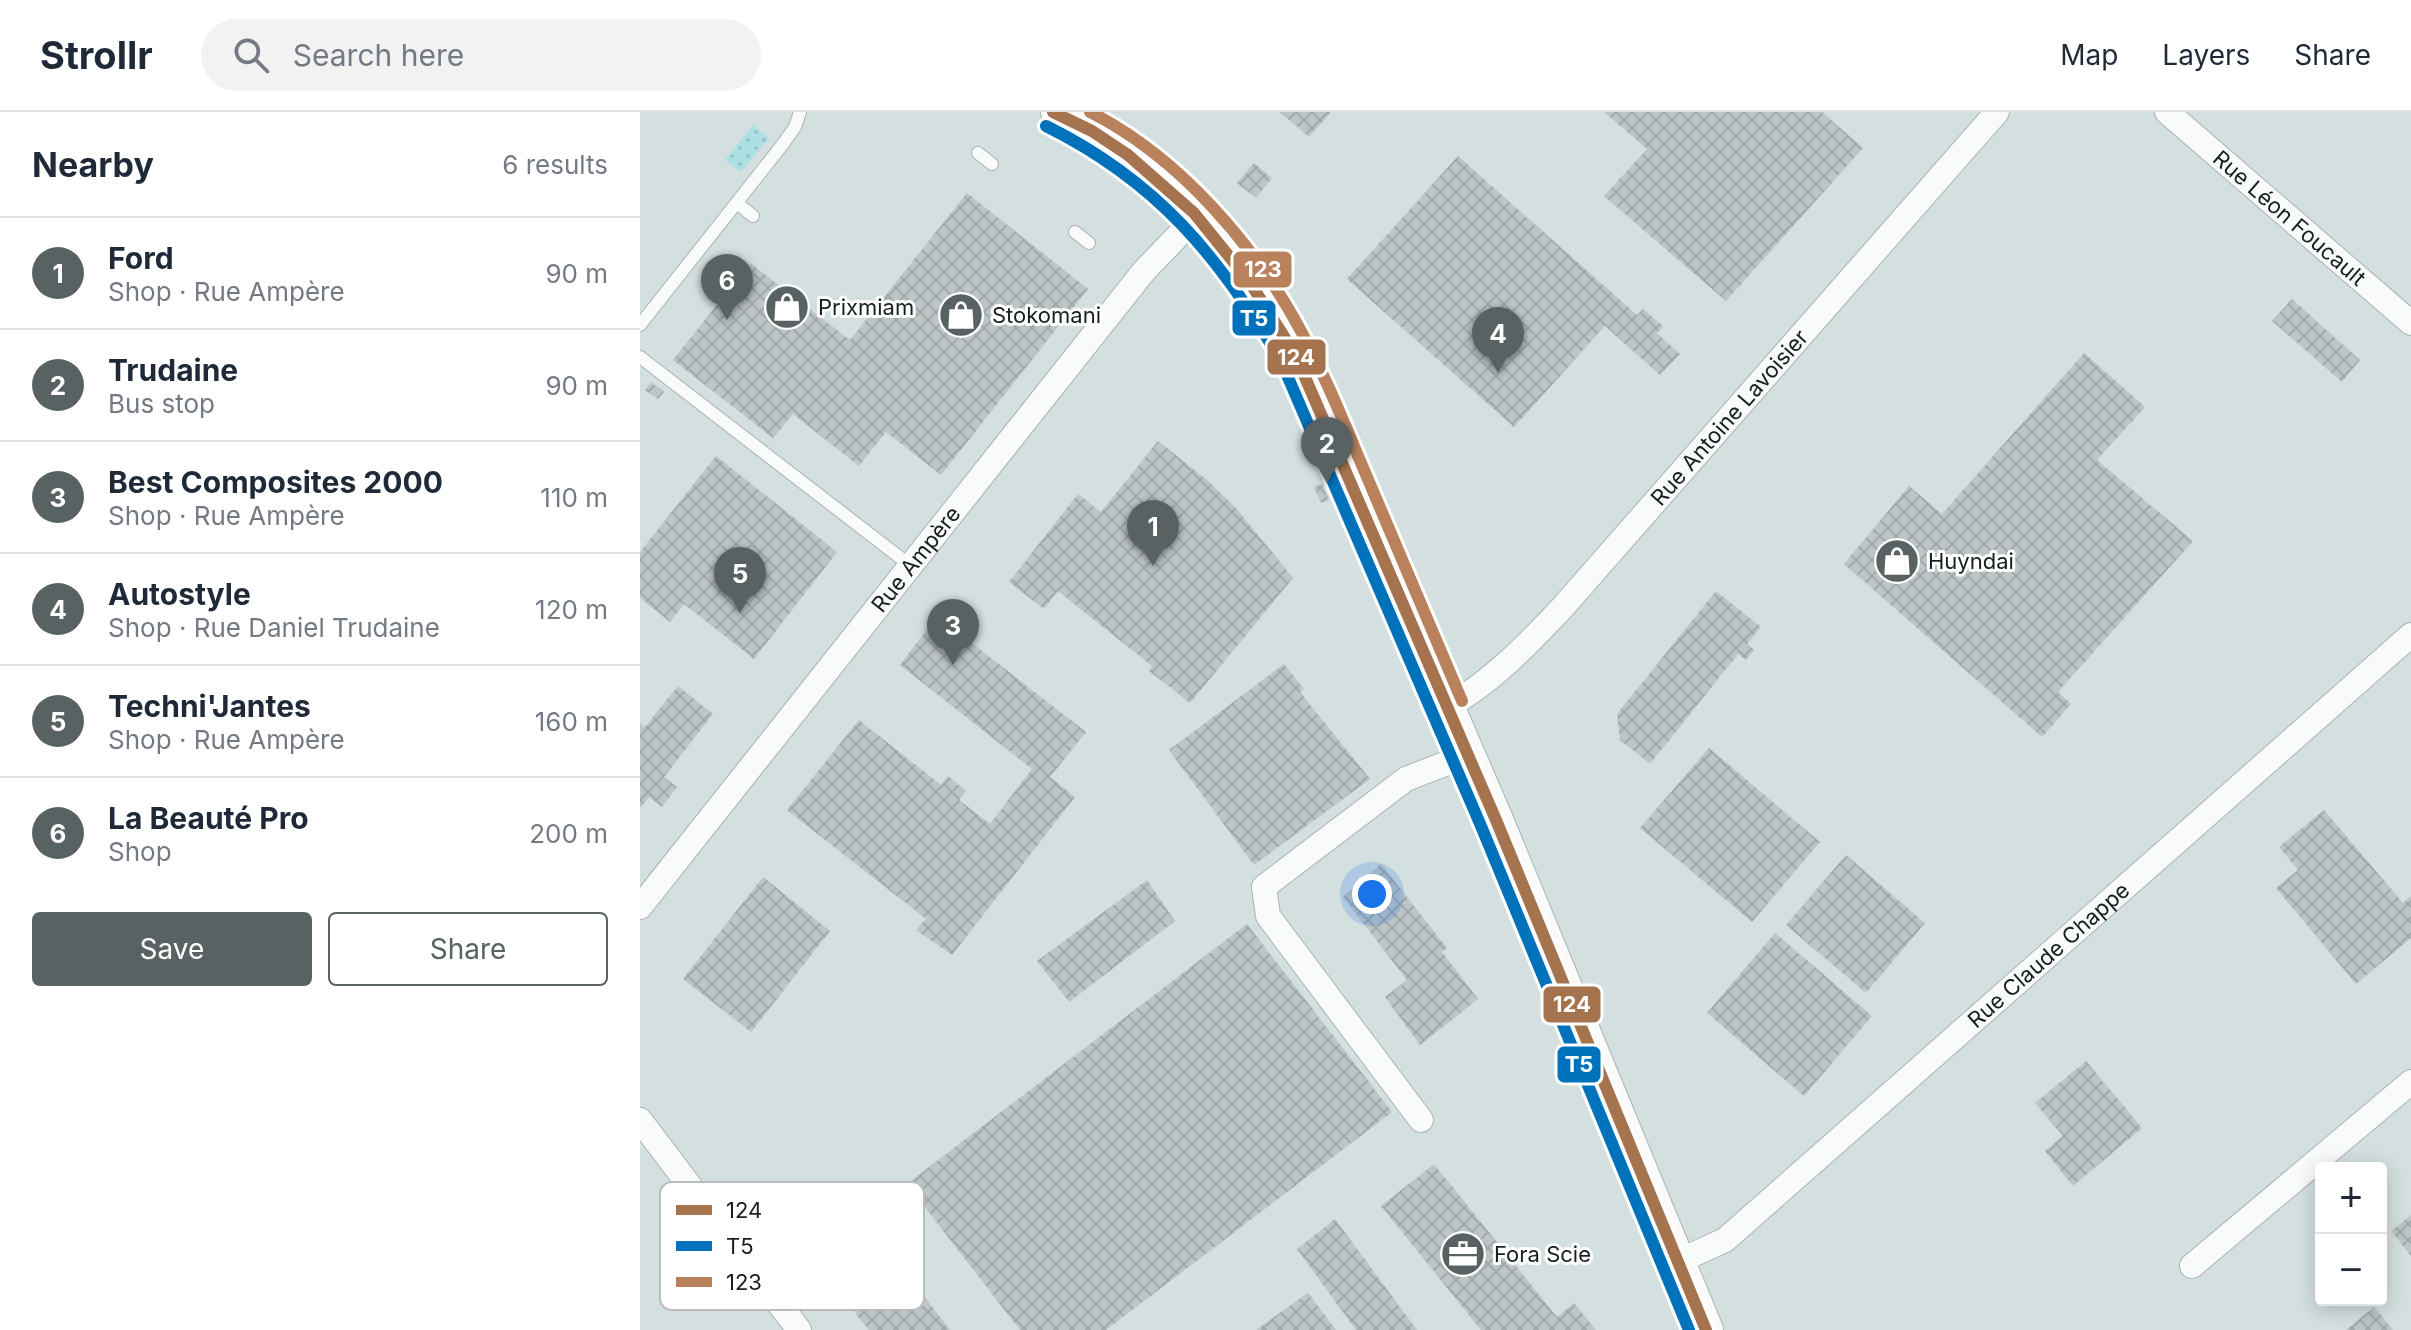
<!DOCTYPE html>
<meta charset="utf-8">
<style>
:root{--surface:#fff;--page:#f2f2f3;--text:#1f2937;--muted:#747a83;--line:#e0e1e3;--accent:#596263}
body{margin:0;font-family:Inter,sans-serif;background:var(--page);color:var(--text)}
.controls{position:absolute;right:24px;bottom:24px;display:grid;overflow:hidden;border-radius:8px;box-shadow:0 4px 20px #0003}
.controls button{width:72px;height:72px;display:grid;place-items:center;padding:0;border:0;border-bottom:2px solid var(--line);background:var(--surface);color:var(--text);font:40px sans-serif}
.you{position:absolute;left:732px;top:782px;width:28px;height:28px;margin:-20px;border:6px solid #fff;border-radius:50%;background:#1a73e8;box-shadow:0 0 0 12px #1a73e833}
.badge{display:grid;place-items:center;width:52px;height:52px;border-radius:50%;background:var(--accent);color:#fff;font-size:26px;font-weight:700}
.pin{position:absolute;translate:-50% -66px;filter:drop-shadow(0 2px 4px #0008)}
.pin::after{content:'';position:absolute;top:42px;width:28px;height:24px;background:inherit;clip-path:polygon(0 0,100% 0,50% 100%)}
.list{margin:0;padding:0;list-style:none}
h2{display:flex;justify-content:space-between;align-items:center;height:104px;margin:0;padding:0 32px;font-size:34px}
h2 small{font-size:26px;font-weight:400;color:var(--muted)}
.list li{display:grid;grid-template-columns:52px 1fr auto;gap:24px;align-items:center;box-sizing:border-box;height:112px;padding:0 32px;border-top:2px solid var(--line)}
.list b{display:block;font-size:30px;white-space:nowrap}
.list p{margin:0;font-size:26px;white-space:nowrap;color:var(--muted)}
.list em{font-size:26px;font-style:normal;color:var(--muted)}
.actions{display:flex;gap:16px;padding:24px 32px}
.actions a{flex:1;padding:18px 0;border:2px solid var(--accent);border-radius:8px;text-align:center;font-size:28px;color:var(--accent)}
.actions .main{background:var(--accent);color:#fff}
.icon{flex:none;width:44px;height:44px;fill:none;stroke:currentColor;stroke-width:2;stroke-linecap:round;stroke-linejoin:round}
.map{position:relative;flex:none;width:1771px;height:1218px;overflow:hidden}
header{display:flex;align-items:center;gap:48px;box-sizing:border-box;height:112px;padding:0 40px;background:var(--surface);border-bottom:2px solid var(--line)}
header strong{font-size:38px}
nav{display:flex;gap:44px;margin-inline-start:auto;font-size:28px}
.search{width:560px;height:72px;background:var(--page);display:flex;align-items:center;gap:20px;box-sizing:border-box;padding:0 28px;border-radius:44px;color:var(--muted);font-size:30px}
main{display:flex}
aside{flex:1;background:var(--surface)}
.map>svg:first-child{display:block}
.grass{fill:url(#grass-dots)}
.building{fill:url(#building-cross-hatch)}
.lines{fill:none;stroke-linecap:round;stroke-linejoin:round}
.lane-casing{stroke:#aab2b3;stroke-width:14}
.street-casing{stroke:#aab2b3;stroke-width:26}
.secondary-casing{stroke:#aab2b3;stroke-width:36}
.lane{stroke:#f9fafa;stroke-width:12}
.street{stroke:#f9fafa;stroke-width:24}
.secondary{stroke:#f9fafa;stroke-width:34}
.bus-1-casing{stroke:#fff;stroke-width:18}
.bus-2-casing{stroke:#fff;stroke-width:18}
.bus-3-casing{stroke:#fff;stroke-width:18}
.bus-1{stroke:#a6734f;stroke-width:12}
.bus-2{stroke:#0072bc;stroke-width:12}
.bus-3{stroke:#b9825d;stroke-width:12}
.labels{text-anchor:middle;stroke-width:6;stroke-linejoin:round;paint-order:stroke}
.street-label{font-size:22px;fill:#171f20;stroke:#fff}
.poi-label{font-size:22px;fill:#171f20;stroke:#fff;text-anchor:start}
.key{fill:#fff;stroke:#b9bcbc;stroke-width:2}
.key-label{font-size:22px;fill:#171f20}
.line-badge{stroke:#fff;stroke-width:3}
.badge-label{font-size:22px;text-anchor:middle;font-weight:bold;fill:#fff}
</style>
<header>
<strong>Strollr</strong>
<div class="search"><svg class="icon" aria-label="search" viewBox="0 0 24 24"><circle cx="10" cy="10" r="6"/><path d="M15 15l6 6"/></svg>Search here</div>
<nav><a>Map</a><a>Layers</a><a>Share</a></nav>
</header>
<main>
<aside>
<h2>Nearby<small>6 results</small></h2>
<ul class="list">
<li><span class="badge">1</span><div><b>Ford</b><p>Shop · Rue Ampère</p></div><em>90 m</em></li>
<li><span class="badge">2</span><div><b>Trudaine</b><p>Bus stop</p></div><em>90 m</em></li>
<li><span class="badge">3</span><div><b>Best Composites 2000</b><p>Shop · Rue Ampère</p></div><em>110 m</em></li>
<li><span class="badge">4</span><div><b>Autostyle</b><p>Shop · Rue Daniel Trudaine</p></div><em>120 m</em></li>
<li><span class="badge">5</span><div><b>Techni'Jantes</b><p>Shop · Rue Ampère</p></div><em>160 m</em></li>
<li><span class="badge">6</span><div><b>La Beauté Pro</b><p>Shop</p></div><em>200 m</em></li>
</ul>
<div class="actions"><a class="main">Save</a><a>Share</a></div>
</aside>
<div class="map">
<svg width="1771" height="1218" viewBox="0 0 1771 1218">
<defs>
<pattern id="grass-dots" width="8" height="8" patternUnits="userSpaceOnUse" patternTransform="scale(2)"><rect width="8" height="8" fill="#ace0e5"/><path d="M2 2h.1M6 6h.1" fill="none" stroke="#93c0c4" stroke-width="1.8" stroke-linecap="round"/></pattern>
<pattern id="building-cross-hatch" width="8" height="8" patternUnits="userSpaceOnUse" patternTransform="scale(2)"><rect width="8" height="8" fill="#bdc5c6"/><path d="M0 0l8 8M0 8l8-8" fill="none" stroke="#a2a9aa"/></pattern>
</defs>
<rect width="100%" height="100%" fill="#d4dfe0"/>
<path class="grass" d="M113,13L129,26L101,60L85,48Z"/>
<path class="building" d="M640,0H691L669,25Z
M964,0H1182L1223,36L1086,189L964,84L1007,37Z
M818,44L997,203L1003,197L1023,214L1017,221L1040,242L1020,263L965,214L874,315L707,167Z
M614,51L632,66L616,86L597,71Z
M327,81L448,177L301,363L246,320L219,354L153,302L133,326L33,248L110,151L210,228Z
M1652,187L1720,248L1702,270L1632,209Z
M1444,241L1505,295L1457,348L1553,429L1418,580L1431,592L1402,625L1204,452L1269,374L1302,402Z
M11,270L24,280L18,287L5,278Z
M518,329L568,369L595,395L653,466L550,591L509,559L512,554L418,479L404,497L369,470L438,382L461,400Z
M76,344L197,440L114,547L44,492L30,510L0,486V440Z
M682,372L689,388L681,391L674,375Z
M1076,479L1121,515L1107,532L1114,538L1106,548L1098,542L1010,652L980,628L977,602Z
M297,504L446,620L410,665L435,685L312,843L276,818L286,807L147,698L219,608L301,673L308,664L326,679L319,688L350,712L392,657L260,553Z
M644,552L664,577L660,580L730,667L614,753L529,638Z
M38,574L73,602L24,665L37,675L22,695L9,685L0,696V611L5,615Z
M1069,636L1180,730L1112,810L1000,716Z
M1684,698L1763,791L1771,784V826L1716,872L1636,776L1658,758L1639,735Z
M1206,743L1285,811L1226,881L1146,813Z
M741,752L807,836L802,840L838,887L780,933L745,885L767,868L703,785Z
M123,765L190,819L111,920L43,867Z
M507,768L535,809L429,890L397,849Z
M607,812L752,1000L466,1218H380L267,1072Z
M1135,821L1232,904L1164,984L1067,901Z
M1446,949L1502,1016L1433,1074L1405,1039L1423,1024L1395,991Z
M794,1052L917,1205L934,1191L956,1218H841L741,1094Z
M1771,1103V1144L1751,1119Z
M695,1107L777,1218H716L657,1137Z
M246,1133L270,1166L310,1218H229L219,1206L195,1173Z
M668,1181L696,1218H616Z
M1734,1195L1753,1218H1706Z"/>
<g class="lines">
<g class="lane-casing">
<path id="lane" d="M338,41L352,52
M97,91L113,104
M435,120L449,131
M0,213L143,32L155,15L160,0
M0,245L271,454"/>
</g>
<g class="street-casing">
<g id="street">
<path id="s1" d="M1527,0L1771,211"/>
<path id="s2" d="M807,595C852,570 887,533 922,496L1357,0"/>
<path id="s3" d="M0,795L504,159L556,105"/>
<path d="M0,1008L159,1218"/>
<path d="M781,1008L628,804L624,775L766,667L828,643"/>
<path id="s4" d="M1037,1150L1085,1128L1771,523"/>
<path d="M1552,1154L1771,970"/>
</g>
</g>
<g class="secondary-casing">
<path id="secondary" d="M418,0C445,18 475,32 501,52C565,102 616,172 655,242L856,708L1066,1218"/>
</g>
<use href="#lane" class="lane"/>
<use href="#street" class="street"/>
<use href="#secondary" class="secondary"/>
<g class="bus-1-casing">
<path id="bus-1" d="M413,0L452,19L488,43L554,101L609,169L655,242L856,708L1066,1218"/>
</g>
<g class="bus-2-casing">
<path id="bus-2" d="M406,14C517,69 579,144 641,249L841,714L1049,1218"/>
</g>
<g class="bus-3-casing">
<path id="bus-3" d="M450,0C539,45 615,133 662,221C687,267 706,316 727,365C759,439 790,514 822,589"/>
</g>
<use href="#bus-1" class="bus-1"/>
<use href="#bus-2" class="bus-2"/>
<use href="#bus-3" class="bus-3"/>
</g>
<defs>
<g id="shop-disc" transform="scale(2.3)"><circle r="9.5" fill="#596263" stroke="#fff"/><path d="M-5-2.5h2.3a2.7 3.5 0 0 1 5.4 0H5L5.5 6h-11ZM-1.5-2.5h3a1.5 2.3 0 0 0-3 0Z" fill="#fff"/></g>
<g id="office-disc" transform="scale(2.3)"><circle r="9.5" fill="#596263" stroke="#fff"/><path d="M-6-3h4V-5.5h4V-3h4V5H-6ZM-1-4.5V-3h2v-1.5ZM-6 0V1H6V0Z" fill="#fff"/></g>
</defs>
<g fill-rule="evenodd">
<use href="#shop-disc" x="147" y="195"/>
<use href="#shop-disc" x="321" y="203"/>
<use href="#shop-disc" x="1257" y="449"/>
<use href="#office-disc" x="823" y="1142"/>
</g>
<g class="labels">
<g class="street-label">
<text dy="8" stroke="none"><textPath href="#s1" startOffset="162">Rue Léon Foucault</textPath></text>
<text dy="8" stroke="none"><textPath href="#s2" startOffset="406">Rue Antoine Lavoisier</textPath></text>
<text dy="8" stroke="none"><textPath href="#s3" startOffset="444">Rue Ampère</textPath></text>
<text dy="8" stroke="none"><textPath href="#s4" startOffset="484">Rue Claude Chappe</textPath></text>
</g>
<g class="poi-label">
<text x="178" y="203">Prixmiam</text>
<text x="352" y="211">Stokomani</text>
<text x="1288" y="457">Huyndai</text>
<text x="854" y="1150">Fora Scie</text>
</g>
</g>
<rect x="20" y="1070" width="264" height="128" rx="12" class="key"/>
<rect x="36" y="1093" width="36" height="10" fill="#a6734f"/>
<rect x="36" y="1129" width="36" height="10" fill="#0072bc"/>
<rect x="36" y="1165" width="36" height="10" fill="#b9825d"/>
<g class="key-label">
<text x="86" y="1106">124</text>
<text x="86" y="1142">T5</text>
<text x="86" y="1178">123</text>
</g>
<g class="line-badge">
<rect x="592" y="138" width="61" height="39" rx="8" fill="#b9825d"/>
<rect x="591" y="187" width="46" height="38" rx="8" fill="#0072bc"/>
<rect x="626" y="226" width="61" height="38" rx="8" fill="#a6734f"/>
<rect x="902" y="873" width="60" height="39" rx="8" fill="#a6734f"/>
<rect x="916" y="933" width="46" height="39" rx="8" fill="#0072bc"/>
</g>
<g class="badge-label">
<text x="623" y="165">123</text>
<text x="614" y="214">T5</text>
<text x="656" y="253">124</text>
<text x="932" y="900">124</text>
<text x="939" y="960">T5</text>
</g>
</svg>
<div class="controls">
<button>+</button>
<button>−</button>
</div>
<div class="you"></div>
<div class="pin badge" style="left:513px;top:454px">1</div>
<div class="pin badge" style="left:687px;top:371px">2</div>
<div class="pin badge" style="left:313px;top:553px">3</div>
<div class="pin badge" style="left:858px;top:261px">4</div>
<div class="pin badge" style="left:100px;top:501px">5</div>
<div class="pin badge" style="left:87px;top:208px">6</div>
</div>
</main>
